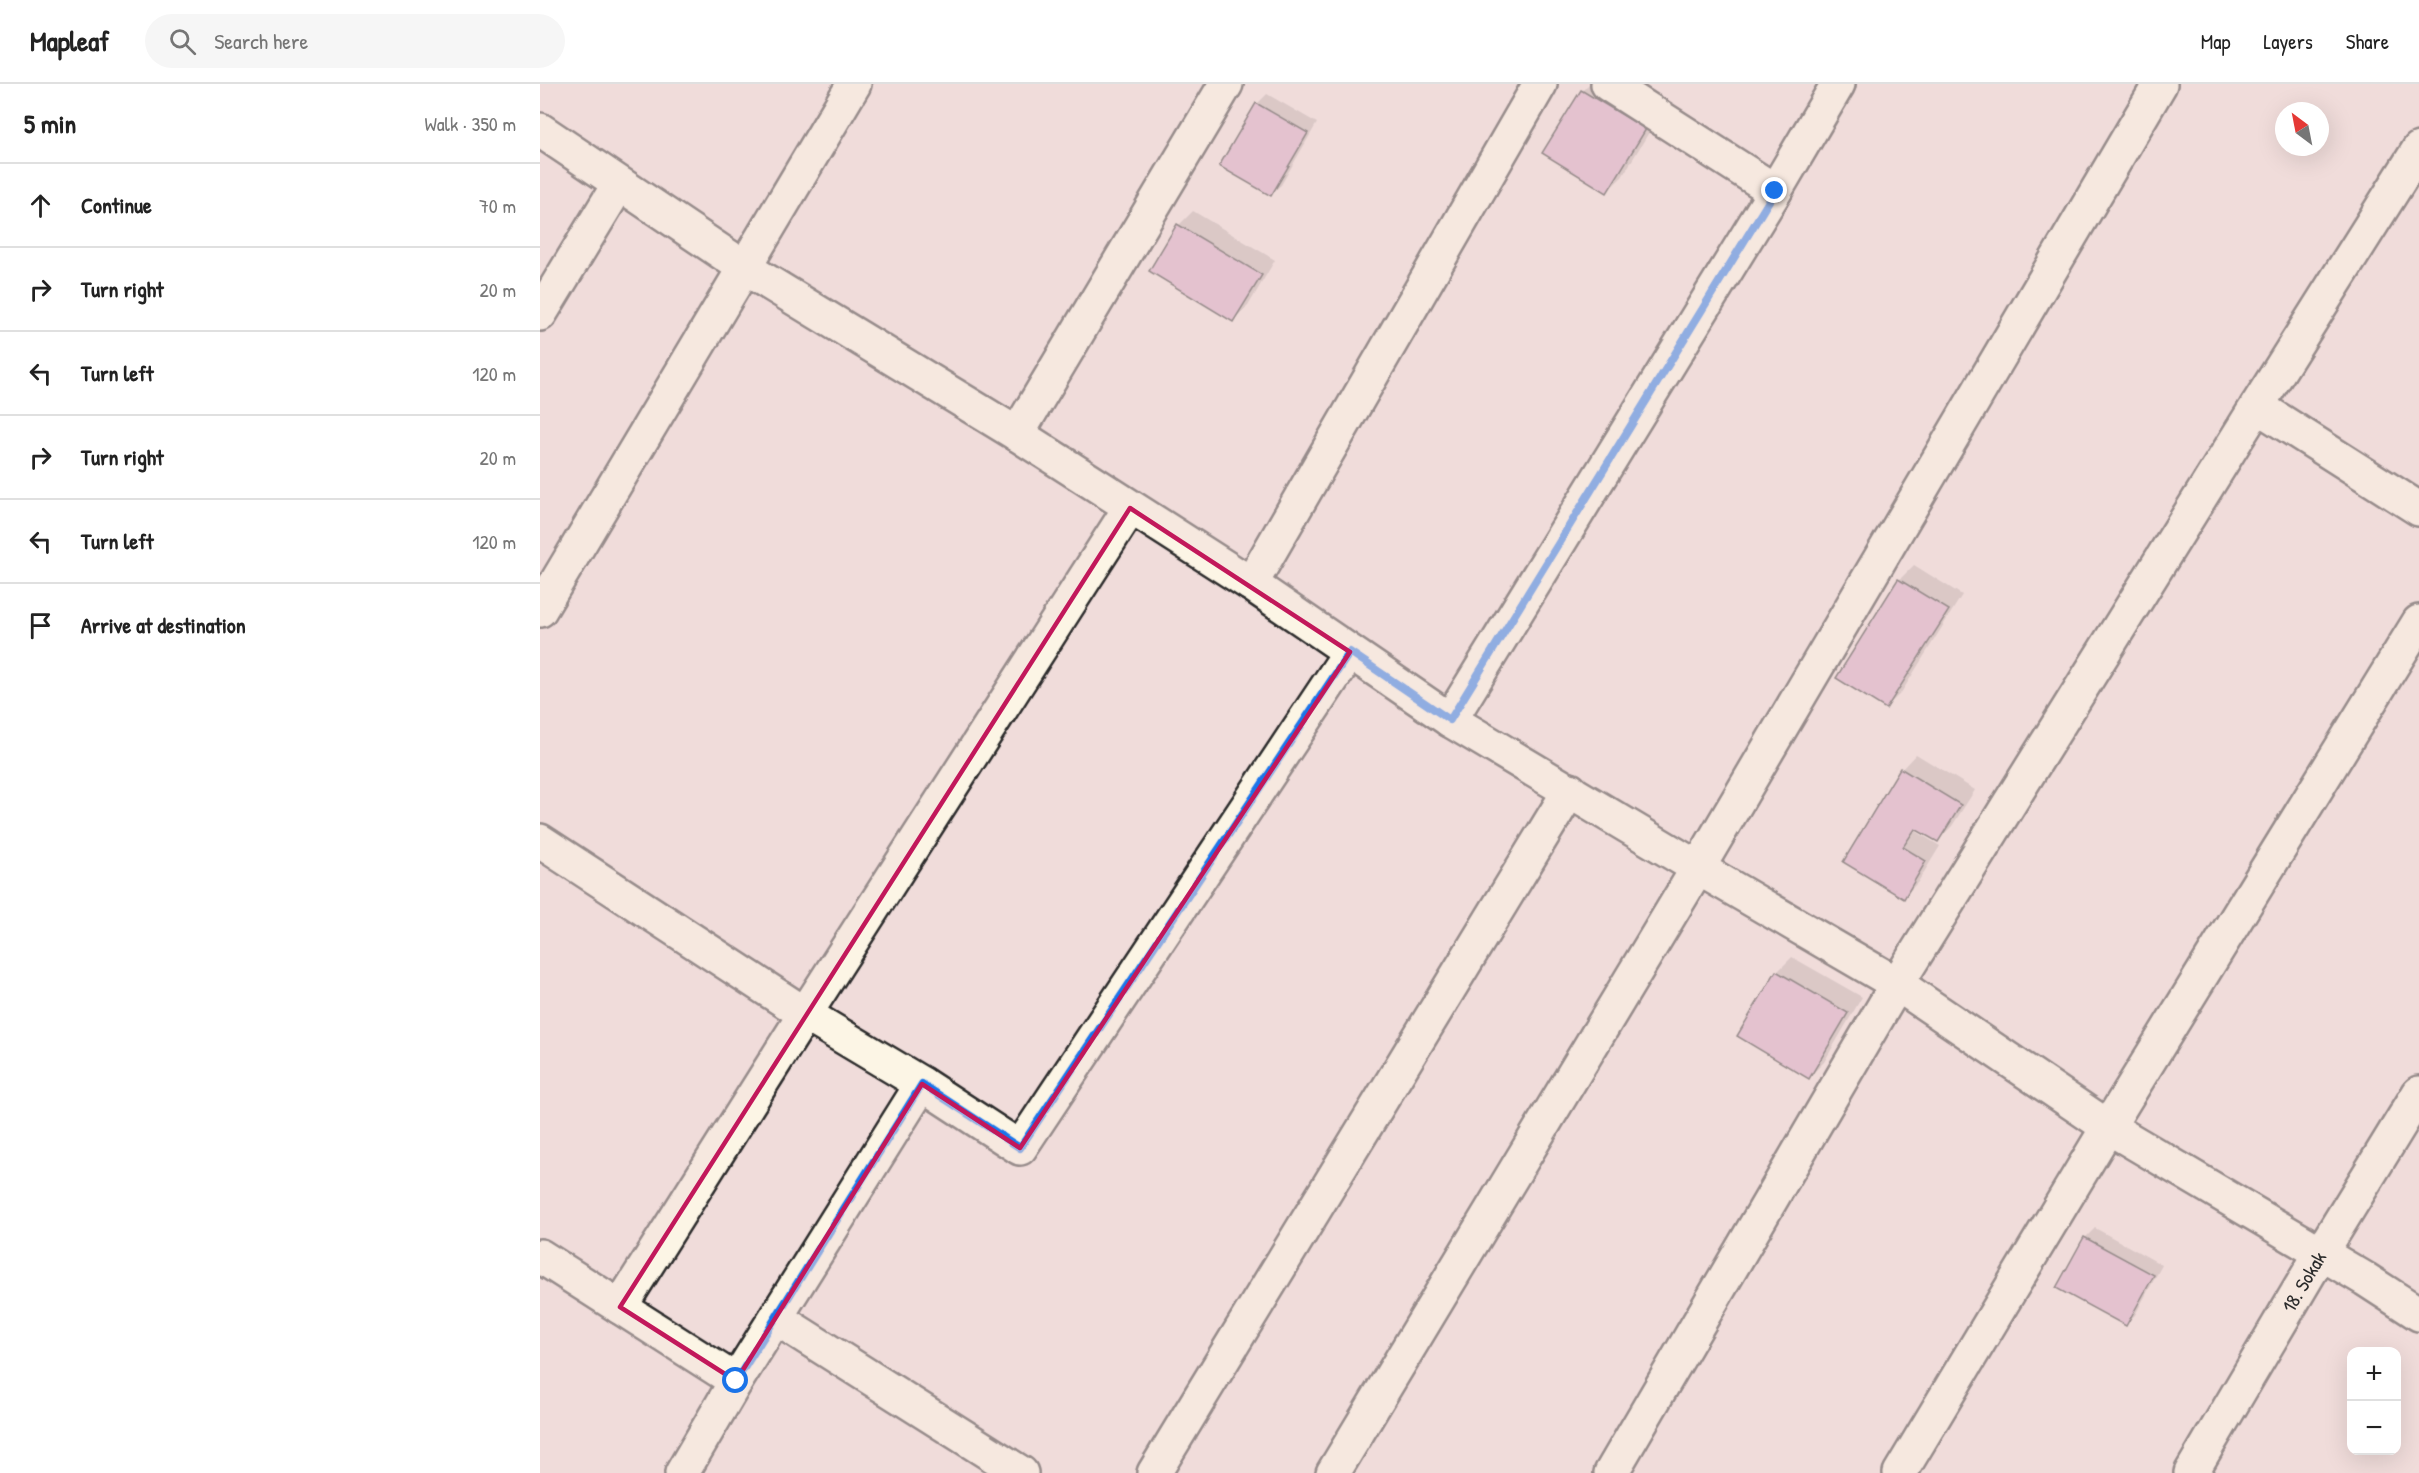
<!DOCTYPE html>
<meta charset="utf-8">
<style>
:root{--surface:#fff;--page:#f6f6f6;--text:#222;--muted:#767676;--line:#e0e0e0}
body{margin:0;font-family:"Patrick Hand",sans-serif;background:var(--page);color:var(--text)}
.controls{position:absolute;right:18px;bottom:18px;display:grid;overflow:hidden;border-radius:12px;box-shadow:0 6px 24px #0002}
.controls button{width:54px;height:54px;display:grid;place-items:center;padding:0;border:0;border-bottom:2px solid var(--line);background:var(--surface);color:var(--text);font:30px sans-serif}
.compass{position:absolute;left:1735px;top:18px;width:54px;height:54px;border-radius:50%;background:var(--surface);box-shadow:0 6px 24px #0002;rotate:328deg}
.stop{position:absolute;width:18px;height:18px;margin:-14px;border:4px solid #1a73e8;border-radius:50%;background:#fff}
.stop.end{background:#1a73e8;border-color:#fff;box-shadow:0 2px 6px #0008}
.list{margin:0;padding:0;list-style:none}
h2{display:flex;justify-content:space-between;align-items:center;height:78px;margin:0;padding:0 24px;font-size:26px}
h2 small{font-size:20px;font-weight:400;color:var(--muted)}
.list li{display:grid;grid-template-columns:39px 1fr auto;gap:18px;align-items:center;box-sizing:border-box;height:84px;padding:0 24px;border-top:2px solid var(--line)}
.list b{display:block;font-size:22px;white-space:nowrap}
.list em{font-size:20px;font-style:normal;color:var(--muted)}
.icon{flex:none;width:33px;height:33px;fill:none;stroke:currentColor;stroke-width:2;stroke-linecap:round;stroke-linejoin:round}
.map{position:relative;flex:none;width:1879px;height:1389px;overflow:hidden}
header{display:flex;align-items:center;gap:36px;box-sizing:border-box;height:84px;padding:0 30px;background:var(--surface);border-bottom:2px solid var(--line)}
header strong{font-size:28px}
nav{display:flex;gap:33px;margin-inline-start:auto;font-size:21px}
.search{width:420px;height:54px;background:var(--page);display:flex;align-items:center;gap:15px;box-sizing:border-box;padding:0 21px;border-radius:33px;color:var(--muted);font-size:22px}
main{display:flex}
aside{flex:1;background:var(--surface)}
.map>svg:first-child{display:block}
.shadow{fill:#0003}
.building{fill:#d4a3c2;stroke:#2b2b2b;stroke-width:1.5}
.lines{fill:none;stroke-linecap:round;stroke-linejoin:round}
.street-casing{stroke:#2b2b2b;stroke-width:38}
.secondary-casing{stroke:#2b2b2b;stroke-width:38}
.street{stroke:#fcf5e5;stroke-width:33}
.secondary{stroke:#fcf5e5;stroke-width:33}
.route{stroke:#1a73e8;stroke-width:8}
.marked{fill:none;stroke:#c2185b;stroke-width:4.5;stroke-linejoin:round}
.labels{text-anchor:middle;stroke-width:5;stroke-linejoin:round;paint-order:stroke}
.street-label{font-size:20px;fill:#2b2b2b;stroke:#fcf5e5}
</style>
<header>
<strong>Mapleaf</strong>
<div class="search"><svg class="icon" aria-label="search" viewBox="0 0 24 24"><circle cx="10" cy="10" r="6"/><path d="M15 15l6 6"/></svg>Search here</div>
<nav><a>Map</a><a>Layers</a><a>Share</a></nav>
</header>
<main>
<aside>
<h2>5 min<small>Walk · 350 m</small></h2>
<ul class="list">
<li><svg class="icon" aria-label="ahead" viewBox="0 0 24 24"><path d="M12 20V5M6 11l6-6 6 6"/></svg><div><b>Continue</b></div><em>70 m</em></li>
<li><svg class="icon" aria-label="right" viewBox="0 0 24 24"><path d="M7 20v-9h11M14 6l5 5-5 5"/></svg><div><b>Turn right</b></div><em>20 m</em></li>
<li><svg class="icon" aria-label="left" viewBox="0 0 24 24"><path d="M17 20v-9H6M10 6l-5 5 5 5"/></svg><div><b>Turn left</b></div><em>120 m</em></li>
<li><svg class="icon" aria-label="right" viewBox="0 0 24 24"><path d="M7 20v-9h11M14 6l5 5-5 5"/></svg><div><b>Turn right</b></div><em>20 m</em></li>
<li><svg class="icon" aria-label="left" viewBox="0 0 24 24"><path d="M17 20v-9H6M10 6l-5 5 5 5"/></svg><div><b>Turn left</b></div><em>120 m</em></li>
<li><svg class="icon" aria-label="arrive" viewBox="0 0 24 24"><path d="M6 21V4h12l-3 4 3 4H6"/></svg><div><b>Arrive at destination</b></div></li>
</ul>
</aside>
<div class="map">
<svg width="1879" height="1389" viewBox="0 0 1879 1389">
<rect width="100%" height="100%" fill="#f0dcda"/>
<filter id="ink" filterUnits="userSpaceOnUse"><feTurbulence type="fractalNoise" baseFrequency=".0167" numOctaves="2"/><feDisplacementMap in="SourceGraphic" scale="12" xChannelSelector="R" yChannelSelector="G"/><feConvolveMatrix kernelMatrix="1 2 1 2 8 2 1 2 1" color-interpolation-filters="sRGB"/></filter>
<g filter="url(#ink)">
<path class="shadow" d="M1049,0H1070L1120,30L1082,93L1067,107L1004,69L1042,7Z
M727,10L777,39L741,101L731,110L681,82L718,19Z
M653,127L735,176L708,222L693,236L639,141Z
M1374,481L1422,511L1361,609L1346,623L1359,496Z
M1376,670L1435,706L1412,742L1398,756L1378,745L1377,748L1400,762L1378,798L1364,813L1305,777L1362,685Z
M1252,873L1322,913L1284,978L1269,993L1199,952L1237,888Z
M1555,1144L1622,1181L1595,1231L1585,1240L1545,1154Z"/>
<path class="building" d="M1041,6L1106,45L1067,109L1002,69Z
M716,19L768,49L731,112L679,82Z
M637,140L722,191L693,238L609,187Z
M1358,495L1409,526L1346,625L1296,594Z
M1360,684L1421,721L1398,758L1375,745L1363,763L1386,777L1364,815L1303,778Z
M1236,887L1308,929L1269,995L1197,952Z
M1544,1153L1614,1191L1586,1242L1516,1204Z"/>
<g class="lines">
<g class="street-casing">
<g id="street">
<path d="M1068,0L1235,107"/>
<path d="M0,230L79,100"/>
<path d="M1717,322L1879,425"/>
<path d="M477,350L686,0"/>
<path d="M711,500L1000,0"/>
<path d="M0,526L314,0"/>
<path d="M910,636L1235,107L1298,0"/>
<path d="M0,757L265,930L80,1223"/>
<path d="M382,1000L480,1064L810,568"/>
<path d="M0,1172L196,1297"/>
<path d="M236,1234L481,1389"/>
<path d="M142,1389L196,1297L382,1000L265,930L590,424"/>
<path d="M614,1389L1030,706"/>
<path d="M793,1389L1158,784L1620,0"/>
<path d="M1071,1389L1357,900L1717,322L1879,65"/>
<path d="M1360,1389L1568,1043L1879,538"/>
<path id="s1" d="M1651,1389L1781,1169L1879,1009"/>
</g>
</g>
<g class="secondary-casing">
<path id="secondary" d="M0,46L205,184L477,350L711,500L910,636L1158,784L1357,900L1568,1043L1825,1195L1879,1230"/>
</g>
<use href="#street" class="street"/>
<use href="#secondary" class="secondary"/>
</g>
</g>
<g class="lines" filter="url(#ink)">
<path class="route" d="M196,1297L382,1000L480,1064L810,568L910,636L1235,107"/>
</g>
<path d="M0 0H1879V1389H0ZM590,424L810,568L480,1064L382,1000L196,1297L80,1223Z" fill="#f0dcda" fill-opacity=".55" fill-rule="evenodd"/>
<path class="marked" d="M590,424L810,568L480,1064L382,1000L196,1297L80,1223Z"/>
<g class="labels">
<g class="street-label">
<text dy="7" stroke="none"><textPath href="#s1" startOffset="222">18. Sokak</textPath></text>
</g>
</g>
</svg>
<div class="controls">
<button>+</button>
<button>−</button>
</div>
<svg class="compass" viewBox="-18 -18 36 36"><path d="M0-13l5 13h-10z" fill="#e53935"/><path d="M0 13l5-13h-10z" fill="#767676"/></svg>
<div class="stop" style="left:196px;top:1297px"></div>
<div class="stop end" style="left:1235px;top:107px"></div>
</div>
</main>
